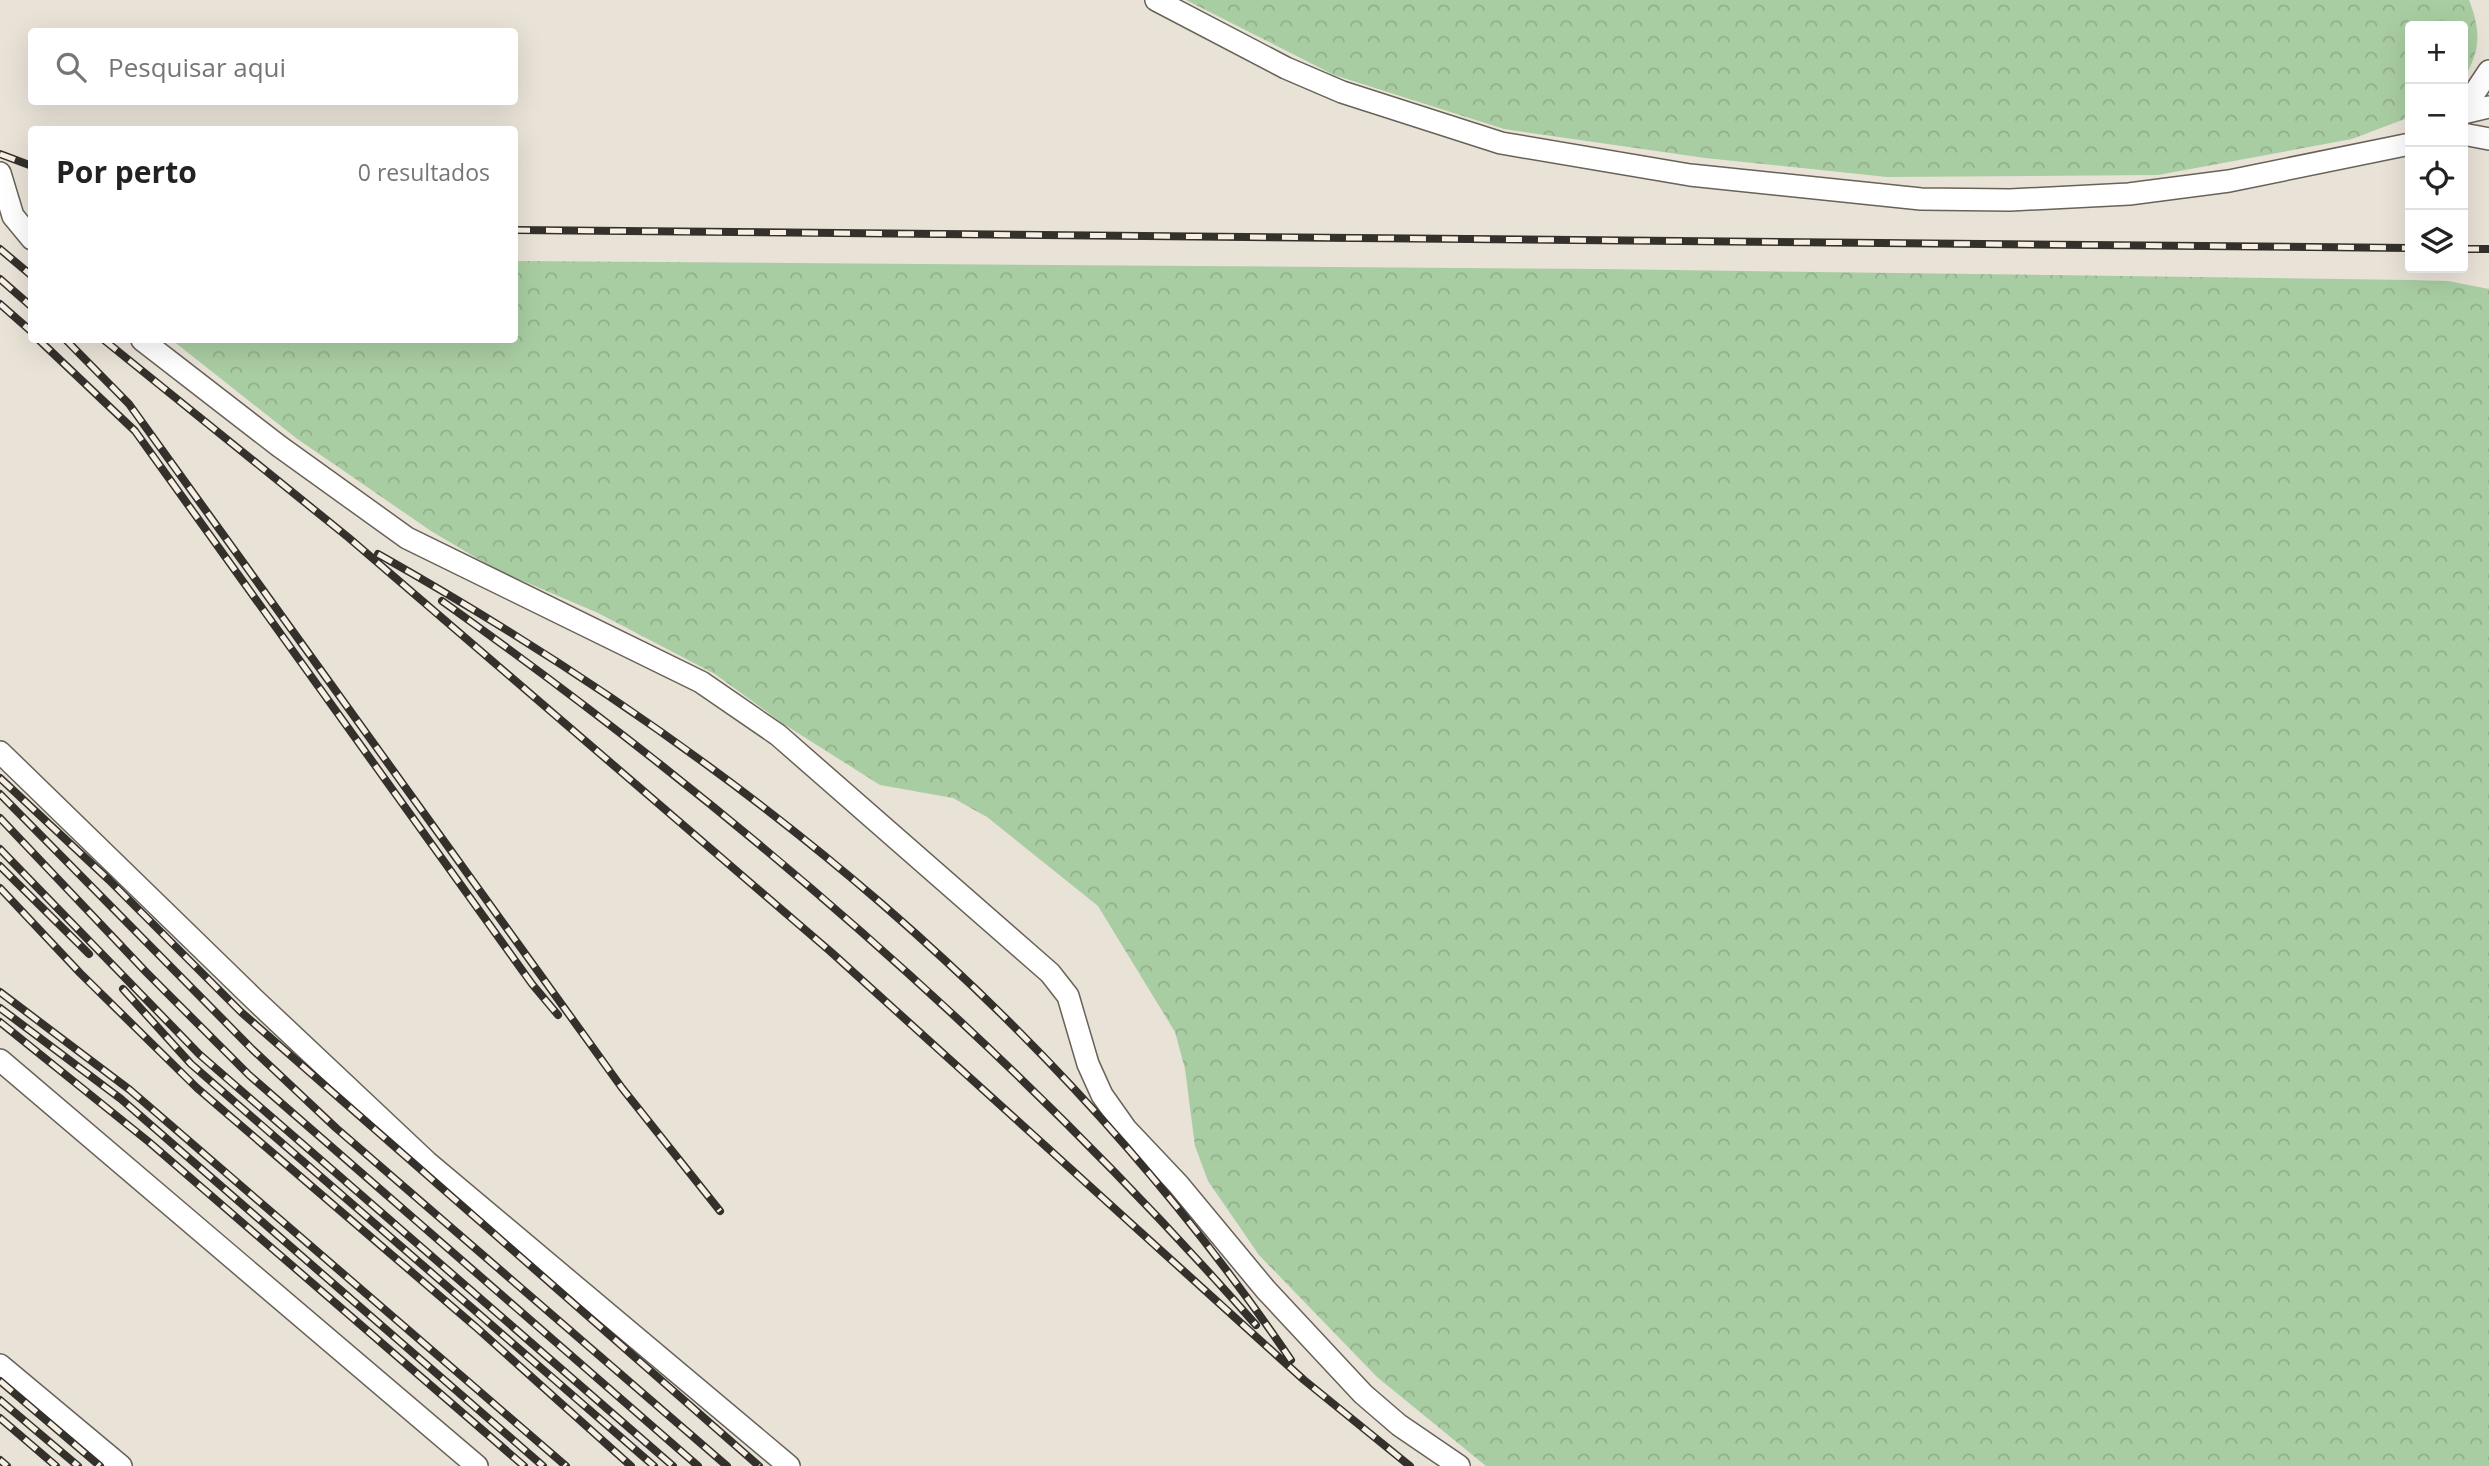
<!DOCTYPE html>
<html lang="pt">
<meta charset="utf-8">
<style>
:root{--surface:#fff;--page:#f6f6f6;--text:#222;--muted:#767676;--line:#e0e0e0}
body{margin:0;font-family:"Open Sans",sans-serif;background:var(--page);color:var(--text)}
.controls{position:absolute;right:21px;top:21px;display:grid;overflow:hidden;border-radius:7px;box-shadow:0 7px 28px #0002}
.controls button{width:63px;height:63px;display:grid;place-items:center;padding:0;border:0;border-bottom:2px solid var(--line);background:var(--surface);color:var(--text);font:35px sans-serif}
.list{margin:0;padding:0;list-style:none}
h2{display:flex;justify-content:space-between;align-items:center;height:91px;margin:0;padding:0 28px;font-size:30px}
h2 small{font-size:23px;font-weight:400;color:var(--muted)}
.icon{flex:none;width:38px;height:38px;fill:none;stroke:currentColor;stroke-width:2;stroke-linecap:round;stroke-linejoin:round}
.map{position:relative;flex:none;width:2489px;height:1466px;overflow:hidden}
.search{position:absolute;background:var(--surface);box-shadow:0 7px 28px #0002;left:28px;top:28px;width:490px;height:77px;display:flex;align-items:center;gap:18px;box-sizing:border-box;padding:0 24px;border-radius:7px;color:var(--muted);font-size:26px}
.panel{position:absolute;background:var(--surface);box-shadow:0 7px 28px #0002;left:28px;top:126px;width:490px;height:217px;border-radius:7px}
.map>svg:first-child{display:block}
.forest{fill:url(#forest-crowns)}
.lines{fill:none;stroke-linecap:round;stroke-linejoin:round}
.minor-casing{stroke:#686258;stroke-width:24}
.minor{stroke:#fff;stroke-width:21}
.rail-casing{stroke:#34312c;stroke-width:8}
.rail{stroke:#f7efe4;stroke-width:5;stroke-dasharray:16;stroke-linecap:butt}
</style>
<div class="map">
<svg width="2489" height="1466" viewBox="0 0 2489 1466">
<defs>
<pattern id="forest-crowns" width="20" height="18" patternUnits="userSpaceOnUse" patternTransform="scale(1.75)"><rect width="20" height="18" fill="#a9cda2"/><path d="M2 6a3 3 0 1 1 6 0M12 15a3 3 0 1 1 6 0" fill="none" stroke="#91af8b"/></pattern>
</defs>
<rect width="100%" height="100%" fill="#e9e2d7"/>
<path class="forest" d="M1186,0H2469C2481,30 2481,52 2463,79V26H2410V117L2352,139L2158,175L1887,177L1705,158L1504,129L1334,75Z
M515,261L1603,269L2410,280L2448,281L2489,289V1466H1486L1377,1377L1259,1255L1208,1181L1195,1146L1185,1069L1175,1032L1098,906L987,817L953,798L880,785L782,723L715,674L598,613L495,569L431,531L296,438L172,340H514Z"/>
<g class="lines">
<g class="minor-casing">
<path id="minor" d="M1156,0L1286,68L1342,92L1501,143L1690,175L1921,199L2010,200L2129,194L2229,181L2410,144
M2463,110L2489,71
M2463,113L2489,107
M2463,134L2489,139
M0,173L13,216L32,239
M142,340L279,446L407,538L701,682L778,735L1050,973L1068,996L1088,1064L1102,1095L1126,1129L1178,1184L1266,1290L1363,1394L1399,1425L1459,1466
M0,752L255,1000L427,1162L789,1466
M0,1060L477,1466
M0,1365L121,1466"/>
</g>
<use href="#minor" class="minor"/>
<g class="rail-casing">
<path id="rail" d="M0,154L32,166
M514,230L2410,248
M0,249L32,276
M2463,249H2489
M0,279L32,307
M0,304L32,332
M39,340L135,431L532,984L558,1015
M66,340L129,404L622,1088L720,1211
M104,340L349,538L831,952L1304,1380L1410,1466
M378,554C740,758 1056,1015 1291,1360
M442,601C739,812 1015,1051 1256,1325
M0,778L109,880L241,1012L759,1466
M0,794L252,1049L336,1128L727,1466
M0,818L146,972L249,1075L698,1466
M0,849L199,1054L673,1466
M0,866L89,954
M0,888L80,973L197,1088L477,1328L631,1466
M123,989L191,1064L654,1466
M0,992L130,1090L566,1466
M0,1008L121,1099L543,1466
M0,1022L149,1142L524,1466
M0,1381L100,1466
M0,1400L78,1466
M0,1418L56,1466
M0,1460L7,1466"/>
</g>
<use href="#rail" class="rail"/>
</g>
</svg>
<div class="controls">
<button>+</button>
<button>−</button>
<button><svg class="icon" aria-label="locate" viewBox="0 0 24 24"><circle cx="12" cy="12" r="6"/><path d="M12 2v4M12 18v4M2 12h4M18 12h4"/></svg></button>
<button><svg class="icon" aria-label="layers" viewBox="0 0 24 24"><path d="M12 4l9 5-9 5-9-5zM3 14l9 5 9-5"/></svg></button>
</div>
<div class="search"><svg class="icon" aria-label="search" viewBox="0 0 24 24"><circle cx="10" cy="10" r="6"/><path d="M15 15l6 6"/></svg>Pesquisar aqui</div>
<section class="panel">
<h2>Por perto<small>0 resultados</small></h2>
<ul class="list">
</ul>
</section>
</div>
